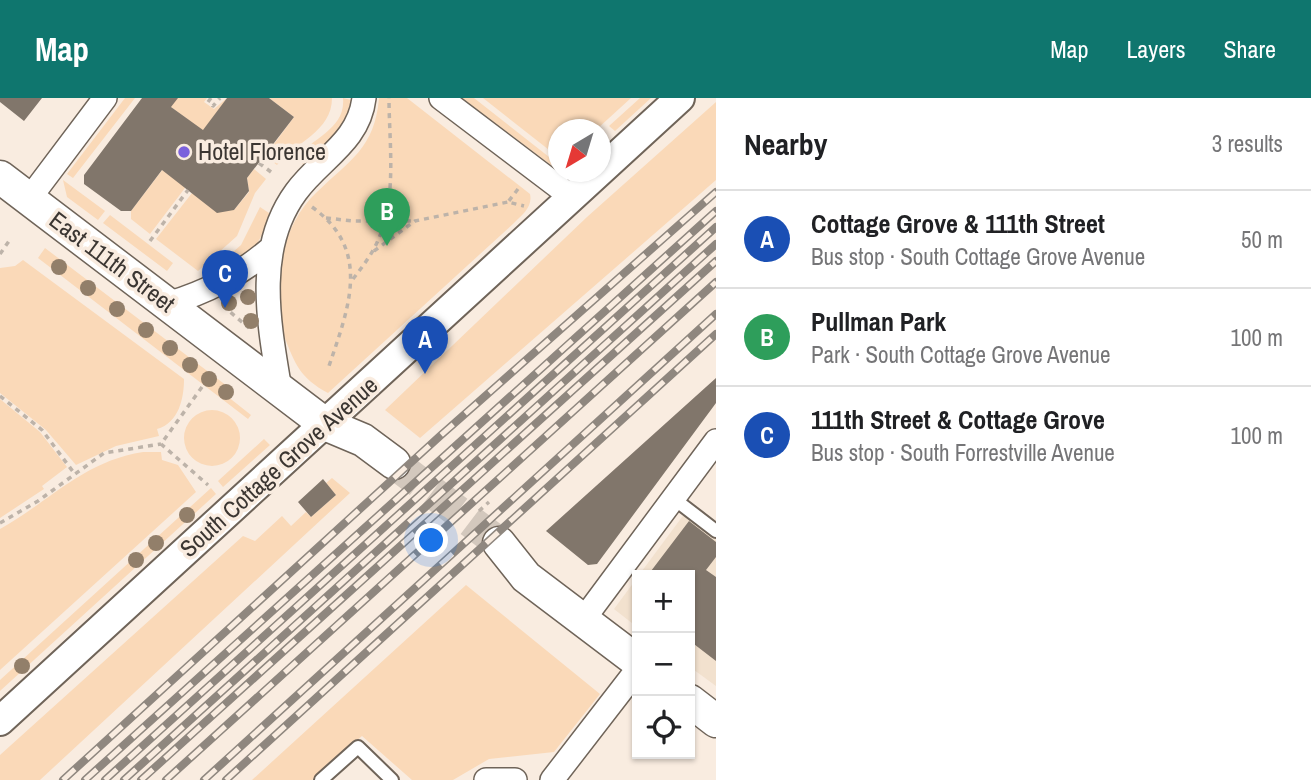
<!DOCTYPE html>
<meta charset="utf-8">
<style>
:root{--surface:#fff;--page:#f2f2f2;--text:#202124;--muted:#757577;--line:#e0e0e0;--accent:#0f766e}
body{margin:0;font-family:"Archivo Narrow",sans-serif;background:var(--page);color:var(--text)}
.controls{position:absolute;right:21px;bottom:21px;display:grid;overflow:hidden;border-radius:0px;box-shadow:0 2px 5px #0004}
.controls button{width:63px;height:63px;display:grid;place-items:center;padding:0;border:0;border-bottom:2px solid var(--line);background:var(--surface);color:var(--text);font:35px sans-serif}
.compass{position:absolute;left:548px;top:21px;width:63px;height:63px;border-radius:50%;background:var(--surface);box-shadow:0 2px 5px #0004;rotate:218deg}
.you{position:absolute;left:432px;top:443px;width:24px;height:24px;margin:-18px;border:5px solid #fff;border-radius:50%;background:#1a73e8;box-shadow:0 0 0 10px #1a73e833}
.badge{display:grid;place-items:center;width:46px;height:46px;border-radius:50%;background:var(--accent);color:#fff;font-size:23px;font-weight:700}
.pin{position:absolute;translate:-50% -58px;filter:drop-shadow(0 2px 4px #0008)}
.pin::after{content:'';position:absolute;top:37px;width:24px;height:21px;background:inherit;clip-path:polygon(0 0,100% 0,50% 100%)}
.list{margin:0;padding:0;list-style:none}
h2{display:flex;justify-content:space-between;align-items:center;height:91px;margin:0;padding:0 28px;font-size:30px}
h2 small{font-size:23px;font-weight:400;color:var(--muted)}
.list li{display:grid;grid-template-columns:46px 1fr auto;gap:21px;align-items:center;box-sizing:border-box;height:98px;padding:0 28px;border-top:2px solid var(--line)}
.list b{display:block;font-size:26px;white-space:nowrap}
.list p{margin:0;font-size:23px;white-space:nowrap;color:var(--muted)}
.list em{font-size:23px;font-style:normal;color:var(--muted)}
.icon{flex:none;width:38px;height:38px;fill:none;stroke:currentColor;stroke-width:2;stroke-linecap:round;stroke-linejoin:round}
.map{position:relative;flex:none;width:716px;height:682px;overflow:hidden}
header{display:flex;align-items:center;gap:42px;box-sizing:border-box;height:98px;padding:0 35px;background:var(--accent);color:#fff}
header strong{font-size:33px}
nav{display:flex;gap:38px;margin-inline-start:auto;font-size:24px}
main{display:flex}
aside{flex:1;background:var(--surface)}
.map>svg:first-child{display:block}
.built{fill:#f2e1ce}
.green{fill:#fad9b8}
.building{fill:#81766b}
.lines{fill:none;stroke-linecap:round;stroke-linejoin:round}
.secondary-tunnel{stroke:#d3c8bd;stroke-width:32;stroke-dasharray:32 16;stroke-linecap:butt}
.service-casing{stroke:#6f6459;stroke-width:16}
.minor-casing{stroke:#6f6459;stroke-width:26}
.tertiary-casing{stroke:#6f6459;stroke-width:32}
.secondary-casing{stroke:#6f6459;stroke-width:35}
.path{stroke:#bdb3a9;stroke-width:3.5;stroke-dasharray:5 5;stroke-linecap:butt}
.service{stroke:#fff;stroke-width:12}
.minor{stroke:#fff;stroke-width:23}
.tertiary{stroke:#fff;stroke-width:28}
.secondary{stroke:#fff;stroke-width:32}
.rail-casing{stroke:#8f877f;stroke-width:8}
.rail{stroke:#f9ece0;stroke-width:5;stroke-dasharray:16;stroke-linecap:butt}
.tree{fill:#927f6a}
.poi-dot{fill:#7b61dc;stroke:#f9ece0;stroke-width:2.5}
.labels{text-anchor:middle;stroke-width:7;stroke-linejoin:round;paint-order:stroke}
.poi-label{font-size:24px;fill:#3b3632;stroke:#f9ece0;text-anchor:start}
.street-label{font-size:24px;fill:#3b3632;stroke:#f9ece0}
</style>
<header>
<strong>Map</strong>
<nav><a>Map</a><a>Layers</a><a>Share</a></nav>
</header>
<main>
<div class="map">
<svg width="716" height="682" viewBox="0 0 716 682">
<rect width="100%" height="100%" fill="#f9ece0"/>
<path class="built" d="M688,411L716,433V588L690,569V477H639Z
M637,480V529L614,511Z"/>
<path class="green" d="M125,0H135L73,80L67,76Z
M170,0H207L204,4L214,11L227,0L198,46L191,24L171,9Z
M269,0H332C332,34 295,44 277,67L265,58L294,19Z
M343,0L351,2L345,32L307,70L296,60C312,40 346,31 343,0Z
M379,0H407L530,96C533,109 522,117 514,125L328,295C300,280 295,266 284,238C278,220 278,204 279,185C280,152 292,117 317,94C349,63 375,50 379,0Z
M462,0H474L558,66L555,70Z
M483,0H631L597,31L558,32V59Z
M640,0H651L615,33L609,28Z
M716,4V82L420,340L385,312L587,119Z
M173,58L185,90L150,136L131,121V113Z
M254,71L266,81L255,95L237,138L198,173L156,141L192,95L234,112L249,94L247,80Z
M63,82L105,113L98,122L67,99Z
M260,109L272,117L255,150L209,183L204,179L241,147Z
M110,117L173,165L167,173L103,125Z
M45,150L231,291L227,298L251,317L248,321L38,160Z
M23,162L184,281C184,300 179,325 157,331L159,338L116,348L76,367L46,332L0,295V170L15,168Z
M0,301L40,334L67,369L42,388L44,391L0,420Z
M184 340a28 28 0 1 1 56 0a28 28 0 1 1-56 0Z
M264,341L270,347L223,389L218,383Z
M143,354H161L162,362L178,367L196,394L0,572V431C50,403 84,363 143,354Z
M332,380L350,395L40,682H0V657L243,438L255,443L282,418L291,428L306,414L311,419L336,397L326,385Z
M211,390L216,396L0,593V582Z
M466,487L600,596L554,654L489,661L453,682H412L362,638L312,682H252Z"/>
<path class="building" d="M0,0H42L24,23L0,4Z
M142,0H178L171,9L203,32L227,0H269L294,19L247,80L249,93L234,112L217,115L162,72L131,113H121L84,86V77Z
M716,280V305L597,466L588,467L546,433Z
M323,381L336,397L311,419L298,404Z
M689,423L716,444V459L706,472L716,479V563L690,543V477H648Z"/>
<g class="lines">
<path class="secondary-tunnel" d="M394,365L499,445"/>
<g class="service-casing">
<path id="service" d="M673,400L716,433
M321,682L358,649L392,682"/>
</g>
<g class="minor-casing">
<path id="minor" d="M441,0L573,100
M29,101L105,0
M167,206C207,194 238,178 270,151
M280,292C269,226 254,151 296,94C320,61 359,44 364,0
M583,522L716,343
M486,682H515
M552,682L637,572"/>
</g>
<g class="tertiary-casing">
<path id="tertiary" d="M0,623L680,0"/>
</g>
<g class="secondary-casing">
<path id="secondary" d="M0,79L325,326L363,342L394,365
M499,445L526,479L637,563
M690,603L716,623"/>
</g>
<path class="path" d="M211,0L208,4L213,8L220,0
M259,65L275,77
M518,91L508,104L524,108
M312,109C372,152 349,209 329,268
M326,120L353,123H413
M150,143L188,92
M374,153L415,123L508,104
M0,156L9,143
M353,181C363,168 373,155 379,140C397,98 389,44 389,0
M223,208L249,230
M202,289L161,346L208,387
M0,298L42,332L74,375
M479,413L489,404
M0,425L38,403L104,355L161,346"/>
<use href="#service" class="service"/>
<use href="#minor" class="minor"/>
<use href="#tertiary" class="tertiary"/>
<use href="#secondary" class="secondary"/>
<g class="rail-casing">
<path id="rail" d="M63,682L440,338L716,94
M85,682L716,113
M105,682L716,129
M124,682L716,146
M141,682L716,163
M166,682L716,184
M204,682L716,216
M226,682L716,236"/>
</g>
<use href="#rail" class="rail"/>
</g>
<g class="tree">
<circle cx="59" cy="169" r="8"/>
<circle cx="88" cy="190" r="8"/>
<circle cx="248" cy="199" r="8"/>
<circle cx="229" cy="205" r="8"/>
<circle cx="117" cy="211" r="8"/>
<circle cx="251" cy="223" r="8"/>
<circle cx="146" cy="232" r="8"/>
<circle cx="170" cy="250" r="8"/>
<circle cx="190" cy="267" r="8"/>
<circle cx="209" cy="281" r="8"/>
<circle cx="226" cy="294" r="8"/>
<circle cx="187" cy="417" r="8"/>
<circle cx="156" cy="445" r="8"/>
<circle cx="136" cy="462" r="8"/>
<circle cx="22" cy="568" r="8"/>
</g>
<circle class="poi-dot" cx="184" cy="54" r="7"/>
<g class="labels">
<g class="poi-label">
<text x="198" y="62">Hotel Florence</text>
</g>
<g class="street-label">
<text transform="translate(112 164) rotate(37)" y="8">East 111th Street</text>
<text transform="translate(279 369) rotate(-42)" y="8">South Cottage Grove Avenue</text>
</g>
</g>
</svg>
<div class="controls">
<button>+</button>
<button>−</button>
<button><svg class="icon" aria-label="locate" viewBox="0 0 24 24"><circle cx="12" cy="12" r="6"/><path d="M12 2v4M12 18v4M2 12h4M18 12h4"/></svg></button>
</div>
<svg class="compass" viewBox="-18 -18 36 36"><path d="M0-13l5 13h-10z" fill="#e53935"/><path d="M0 13l5-13h-10z" fill="#757577"/></svg>
<div class="you"></div>
<div class="pin badge" style="left:425px;top:276px;background:#1a4fb4">A</div>
<div class="pin badge" style="left:387px;top:148px;background:#2e9e5b">B</div>
<div class="pin badge" style="left:225px;top:210px;background:#1a4fb4">C</div>
</div>
<aside>
<h2>Nearby<small>3 results</small></h2>
<ul class="list">
<li><span class="badge" style="background:#1a4fb4">A</span><div><b>Cottage Grove &amp; 111th Street</b><p>Bus stop · South Cottage Grove Avenue</p></div><em>50 m</em></li>
<li><span class="badge" style="background:#2e9e5b">B</span><div><b>Pullman Park</b><p>Park · South Cottage Grove Avenue</p></div><em>100 m</em></li>
<li><span class="badge" style="background:#1a4fb4">C</span><div><b>111th Street &amp; Cottage Grove</b><p>Bus stop · South Forrestville Avenue</p></div><em>100 m</em></li>
</ul>
</aside>
</main>
